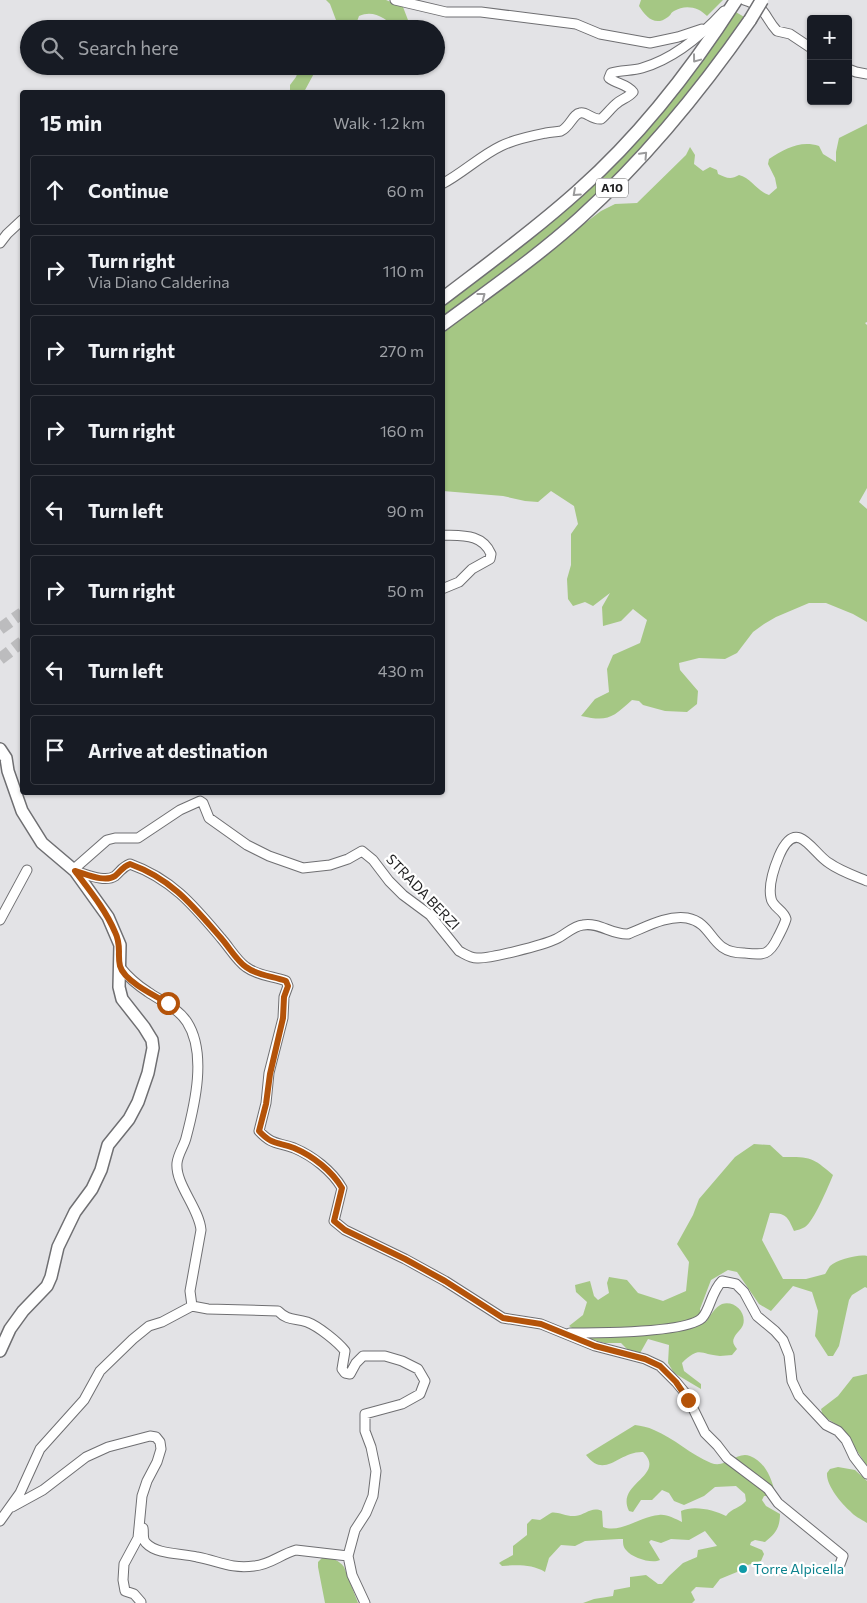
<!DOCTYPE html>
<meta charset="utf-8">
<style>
:root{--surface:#171b24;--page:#20242c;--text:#f1f3f6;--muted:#9ea1a6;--line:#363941}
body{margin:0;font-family:Commissioner,sans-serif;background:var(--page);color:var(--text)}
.controls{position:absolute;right:15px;top:15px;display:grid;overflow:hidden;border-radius:5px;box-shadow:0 1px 4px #0004}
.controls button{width:45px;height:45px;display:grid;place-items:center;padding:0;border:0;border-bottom:1px solid var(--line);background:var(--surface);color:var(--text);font:25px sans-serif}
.stop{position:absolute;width:15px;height:15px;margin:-11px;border:4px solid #b45309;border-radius:50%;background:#fff}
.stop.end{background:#b45309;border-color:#fff;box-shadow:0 1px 5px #0008}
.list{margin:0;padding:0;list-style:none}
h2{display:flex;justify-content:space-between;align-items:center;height:65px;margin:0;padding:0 20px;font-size:21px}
h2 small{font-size:16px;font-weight:400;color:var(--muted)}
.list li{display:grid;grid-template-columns:32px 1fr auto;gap:15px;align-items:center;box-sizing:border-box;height:70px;margin:0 10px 10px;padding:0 10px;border:1px solid var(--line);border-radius:5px}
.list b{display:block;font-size:19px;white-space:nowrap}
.list p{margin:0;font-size:16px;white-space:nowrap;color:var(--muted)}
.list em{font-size:16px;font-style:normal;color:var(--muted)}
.icon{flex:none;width:28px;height:28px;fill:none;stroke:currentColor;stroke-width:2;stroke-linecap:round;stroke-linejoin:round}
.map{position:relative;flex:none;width:867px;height:1603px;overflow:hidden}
.search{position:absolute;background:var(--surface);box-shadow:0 1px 4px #0004;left:20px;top:20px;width:425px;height:55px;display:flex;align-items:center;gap:12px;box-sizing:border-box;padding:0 18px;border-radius:28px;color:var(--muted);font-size:19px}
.panel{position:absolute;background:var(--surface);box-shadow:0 1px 4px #0004;left:20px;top:90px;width:425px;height:705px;border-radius:5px}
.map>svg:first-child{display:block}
.green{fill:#a5c784}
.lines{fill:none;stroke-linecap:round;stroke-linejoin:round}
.highway-tunnel{stroke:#bcbcbe;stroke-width:12;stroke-dasharray:12 6;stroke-linecap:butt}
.minor-casing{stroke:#6f6f72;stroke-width:11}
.major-casing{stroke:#6f6f72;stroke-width:14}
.highway-casing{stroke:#6f6f72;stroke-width:15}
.minor{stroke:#fff;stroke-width:9}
.major{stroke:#fff;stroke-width:11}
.highway{stroke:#fff;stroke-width:12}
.highway-bridge-casing{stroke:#6f6f72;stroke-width:15;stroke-linecap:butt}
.highway-bridge{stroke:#fff;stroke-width:12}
.oneway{stroke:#9a9a9b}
.route{stroke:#b45309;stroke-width:6}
.culture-dot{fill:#0f9aa8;stroke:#fff;stroke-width:2}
.labels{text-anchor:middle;stroke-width:4.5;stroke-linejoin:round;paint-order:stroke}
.shield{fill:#fff;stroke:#626263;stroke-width:1}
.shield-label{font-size:12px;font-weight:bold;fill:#1f1f20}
.street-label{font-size:14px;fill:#1f1f20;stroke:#fff}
.culture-label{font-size:14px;fill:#0d838f;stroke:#fff;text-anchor:start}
</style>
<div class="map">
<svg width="867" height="1603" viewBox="0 0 867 1603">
<rect width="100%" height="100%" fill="#e3e3e6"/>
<path class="green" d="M326,0H386L403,7L408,20L409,29C405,29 400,29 397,27C385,20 375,9 359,16L355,27L353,29H328L336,20L330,4Z
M641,0H723L707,16C699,7 685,4 674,11C669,14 673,13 668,17C655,27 646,17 639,6Z
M734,11L746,18L707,73L607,187L540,245L443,319V304L582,193Z
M300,66H318L304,92H290V85L296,77Z
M867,124V322L865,323L867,325V488L859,502L867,509V622L853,614L826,603H809L776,617L764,624L753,632L737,653L725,659L699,658L679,663L680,670L698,691L697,704L687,712L665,711L643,705L639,701L632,700C612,718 608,722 581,716L595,699L609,692L607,669L613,655L640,643L647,620L633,609L621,621L603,626L602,607L610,593L593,606L585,602L573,606L568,599L567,579L571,565V534L578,524L574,506L551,491L538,502L525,501L503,496L443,491L442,331L601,211L615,204L637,203L686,155L690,147L695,155L694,164L703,171L710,167L717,170L718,174C726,178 731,180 739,175C751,178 757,191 769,195L777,188L775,178L768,164L769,159C785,149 800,140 819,146L823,154L836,162V152L839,138Z
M754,1144L770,1145L783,1157C811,1157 812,1157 833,1175C829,1185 813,1223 805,1227C802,1229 797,1230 794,1231C788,1217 786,1213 770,1213L762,1240L783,1279H806L825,1274C826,1273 829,1267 830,1266C837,1260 858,1254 867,1256V1288L865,1287L852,1295L849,1300L839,1346L833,1356H828L815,1336L818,1311L812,1292L793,1286L771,1311L759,1304L737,1272L728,1270L711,1280L700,1309L703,1321L706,1322C710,1316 715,1307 722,1304C734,1300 747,1312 743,1325C741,1330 736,1333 734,1338C732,1342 734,1345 737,1349L732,1355C728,1355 724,1356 720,1356C701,1355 700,1345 682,1363L684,1371L701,1384V1389L674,1373L668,1363L669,1345L648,1339L639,1355L630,1352L621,1343H605L590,1339L569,1326L583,1315L587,1302L576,1292L575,1285L590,1281L594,1296L598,1300L609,1293L607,1283L609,1277L627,1280L638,1293L663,1301L686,1291L689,1262L677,1244L693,1215L699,1199L735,1157Z
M867,1374V1466L842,1428L823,1416L821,1409L838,1396L853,1377Z
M635,1425C641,1426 648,1427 654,1430C674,1438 691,1455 711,1463C726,1469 736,1451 750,1456C764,1461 771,1477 774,1489L769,1496H764L762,1500L766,1506L780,1514C780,1528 775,1534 765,1542L755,1540L751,1542L750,1545L762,1550L764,1554L761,1561L741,1567L737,1572L720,1579L713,1588L696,1587L691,1592L695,1600L692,1603H583L594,1599L613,1596L614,1590L630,1587V1577L646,1575L658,1584H662L669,1576L683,1563L697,1557L698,1550L717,1546L705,1531L689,1540L671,1539L661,1543L651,1540L649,1542L660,1560C652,1564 632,1558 626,1550C623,1547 623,1543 623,1539H619L585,1541L575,1546L561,1545L549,1558L545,1572C532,1564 516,1565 502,1566L499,1563L502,1561L513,1555V1546L527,1535V1524L532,1519L540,1520C544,1518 547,1515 551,1513C556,1511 567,1517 575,1516C586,1515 591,1506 602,1511L603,1527C620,1534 641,1516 659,1515C667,1514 675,1519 682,1522L681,1511C694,1505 714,1510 726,1516C732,1508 740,1508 746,1501L745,1494L736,1486L715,1487L704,1496L684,1505L674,1501L669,1493L662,1490L652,1500H641L633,1512L629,1511C615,1483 667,1476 643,1452C619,1451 605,1480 586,1455Z
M838,1467L855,1470L867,1481V1523C861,1519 854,1516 850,1511C841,1503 826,1485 827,1473L830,1469Z
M323,1557C332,1558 339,1560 344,1567L358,1603H325L318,1567V1562Z"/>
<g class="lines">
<path class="highway-tunnel" d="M0,629L22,613
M0,659L22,642"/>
<g class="minor-casing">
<path id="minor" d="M395,0L446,12H481L576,24L600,34L650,43L678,37L702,29
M744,0C767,7 764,17 777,31L790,34L811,48
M848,69L856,72L867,74
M442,184C463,173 480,156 501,146C515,139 531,136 546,133C551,132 556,132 561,131C570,127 573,114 580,113C586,111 592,120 601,119C607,114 611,108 616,104C621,99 628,98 633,92C627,84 617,84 609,78L611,73C621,70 632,71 642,68C673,59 702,35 724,11
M0,243L7,234L22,220
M442,535C461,536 482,533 491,554L490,559L472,569L459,582L442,589
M74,869L107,840L115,838H138L180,810L200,801L203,803L209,818L247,845L269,856L303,868L330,865L348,859L362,851L373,860L389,881L403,895L430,915L459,951C465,954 470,958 477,958C490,959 543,945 556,939C565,935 573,926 583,925C599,922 612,935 628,934C646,927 667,915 687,918C707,922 709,937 722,947C729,952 736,953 744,953C764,955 769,956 778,937C781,931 784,926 786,919C784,910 772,907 771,898C768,885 774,868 779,856C782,849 789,834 800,838C809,841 820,858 829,863C840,871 855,876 867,881
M75,871C86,874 105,883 115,876C121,871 122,867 130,864C172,879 194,906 221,938C229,947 237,961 246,967C258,976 273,976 286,981L288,986L284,997L283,1018L269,1073L266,1103L259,1131C272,1145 277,1142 294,1148C313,1156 332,1171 342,1188L334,1221L345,1230L405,1259L445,1281L503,1318L541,1324L595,1346L645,1359L660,1366L676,1382L686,1394L705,1433L717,1445L727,1458L768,1489L778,1503L843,1556L839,1567
M0,920L27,870
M192,1306L208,1309L278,1311C288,1321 294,1318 307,1322C318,1326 338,1342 345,1351L342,1369L345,1373L350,1374L356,1363L363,1356H385L402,1361L418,1369L425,1381L420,1394L402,1404L365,1414V1431L371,1447L376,1471L373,1496L366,1513L355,1530L348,1556
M570,1333C594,1333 686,1333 702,1318C710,1310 711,1292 722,1281L736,1284L744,1292L757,1316L775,1331L783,1340L789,1355L792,1381L799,1396L826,1425L838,1431L846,1440L854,1457L867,1474
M12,1507L43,1490L86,1457L108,1447L150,1436L156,1437L160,1442L161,1449L157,1462L147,1481L142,1496L138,1538L124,1564L123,1580L125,1591L134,1594L141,1602
M0,1521L20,1493L40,1449L84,1400L100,1371L133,1339L149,1326L162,1322L192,1306L190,1291L201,1230C199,1208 175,1184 177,1163C178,1154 184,1146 186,1138C195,1104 207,1053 187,1022C178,1008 161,1001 148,992C137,985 128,977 120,967
M143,1528C144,1533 142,1539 146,1543C157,1555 182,1553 197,1557C219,1561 230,1569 254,1566C270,1565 281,1554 296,1550L348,1556L352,1575L365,1603"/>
</g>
<g class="major-casing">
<path id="major" d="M0,749L6,758L8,771L22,811L42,843L75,871L108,917L120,945L119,987L122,999L144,1027L152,1040L153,1048L148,1073L138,1102L129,1119L108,1145L101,1170L92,1189L75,1212L58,1247L51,1277L47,1286L23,1311L10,1329L0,1351"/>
</g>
<g class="highway-casing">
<path id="highway" d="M442,299C489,263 536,229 579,190C641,135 692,69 736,0
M442,325C489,290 537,257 580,218C645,159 700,92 750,20"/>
</g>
<use href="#minor" class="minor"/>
<use href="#major" class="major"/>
<use href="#highway" class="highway"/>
<g class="highway-bridge-casing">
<path id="highway-bridge" d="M750,20L762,0"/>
</g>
<use href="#highway-bridge" class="highway-bridge"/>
</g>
<defs><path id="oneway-chevron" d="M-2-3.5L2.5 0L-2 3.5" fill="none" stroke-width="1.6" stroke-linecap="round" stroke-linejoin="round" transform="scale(1.25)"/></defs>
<g class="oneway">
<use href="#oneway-chevron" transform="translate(696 59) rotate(127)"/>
<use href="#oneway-chevron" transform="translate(644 155) rotate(-47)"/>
<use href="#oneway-chevron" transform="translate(576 193) rotate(138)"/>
<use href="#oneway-chevron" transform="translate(482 296) rotate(-37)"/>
</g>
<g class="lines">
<path class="route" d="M168,1003C155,996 124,981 120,966C117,954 122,946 115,932C105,909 90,891 75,871C86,874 105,883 115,876C121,871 122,867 130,864C172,879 193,906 221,938C229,947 237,961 246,967C258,976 273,976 286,981L288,986L284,997L283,1018L270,1074L266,1104L259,1131C272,1145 277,1142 294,1148C313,1156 332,1171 342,1188L334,1221L345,1230L405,1259L445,1281L503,1318L541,1324L595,1346L645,1359L660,1366L676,1382L688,1400"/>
</g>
<circle class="culture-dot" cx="743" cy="1569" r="5"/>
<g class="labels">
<rect class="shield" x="596" y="178.5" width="32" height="19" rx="4"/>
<g class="shield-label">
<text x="612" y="192">A10</text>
</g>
<g class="street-label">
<text transform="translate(423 892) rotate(46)" y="5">STRADA BERZI</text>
</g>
<g class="culture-label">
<text x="753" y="1574">Torre Alpicella</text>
</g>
</g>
</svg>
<div class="controls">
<button>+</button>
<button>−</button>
</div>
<div class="stop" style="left:168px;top:1003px"></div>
<div class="stop end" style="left:688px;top:1400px"></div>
<div class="search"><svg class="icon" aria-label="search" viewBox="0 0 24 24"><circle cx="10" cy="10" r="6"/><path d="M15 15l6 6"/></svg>Search here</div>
<section class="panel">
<h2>15 min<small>Walk · 1.2 km</small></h2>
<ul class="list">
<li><svg class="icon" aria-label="ahead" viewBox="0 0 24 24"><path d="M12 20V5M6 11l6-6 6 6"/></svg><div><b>Continue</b></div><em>60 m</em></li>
<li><svg class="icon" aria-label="right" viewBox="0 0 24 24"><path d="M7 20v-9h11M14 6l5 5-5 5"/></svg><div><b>Turn right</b><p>Via Diano Calderina</p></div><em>110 m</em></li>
<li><svg class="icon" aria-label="right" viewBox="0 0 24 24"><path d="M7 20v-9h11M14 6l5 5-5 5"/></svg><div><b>Turn right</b></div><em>270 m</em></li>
<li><svg class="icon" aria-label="right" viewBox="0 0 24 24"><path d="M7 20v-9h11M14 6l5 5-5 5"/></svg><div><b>Turn right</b></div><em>160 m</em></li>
<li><svg class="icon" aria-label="left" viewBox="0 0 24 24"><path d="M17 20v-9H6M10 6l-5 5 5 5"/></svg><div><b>Turn left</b></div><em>90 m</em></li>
<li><svg class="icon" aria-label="right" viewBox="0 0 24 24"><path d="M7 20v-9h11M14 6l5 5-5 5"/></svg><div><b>Turn right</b></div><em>50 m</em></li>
<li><svg class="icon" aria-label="left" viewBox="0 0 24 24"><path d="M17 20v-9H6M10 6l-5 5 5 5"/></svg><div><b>Turn left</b></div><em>430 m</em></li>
<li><svg class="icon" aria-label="arrive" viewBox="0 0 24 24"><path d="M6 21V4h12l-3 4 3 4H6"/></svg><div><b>Arrive at destination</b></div></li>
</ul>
</section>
</div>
